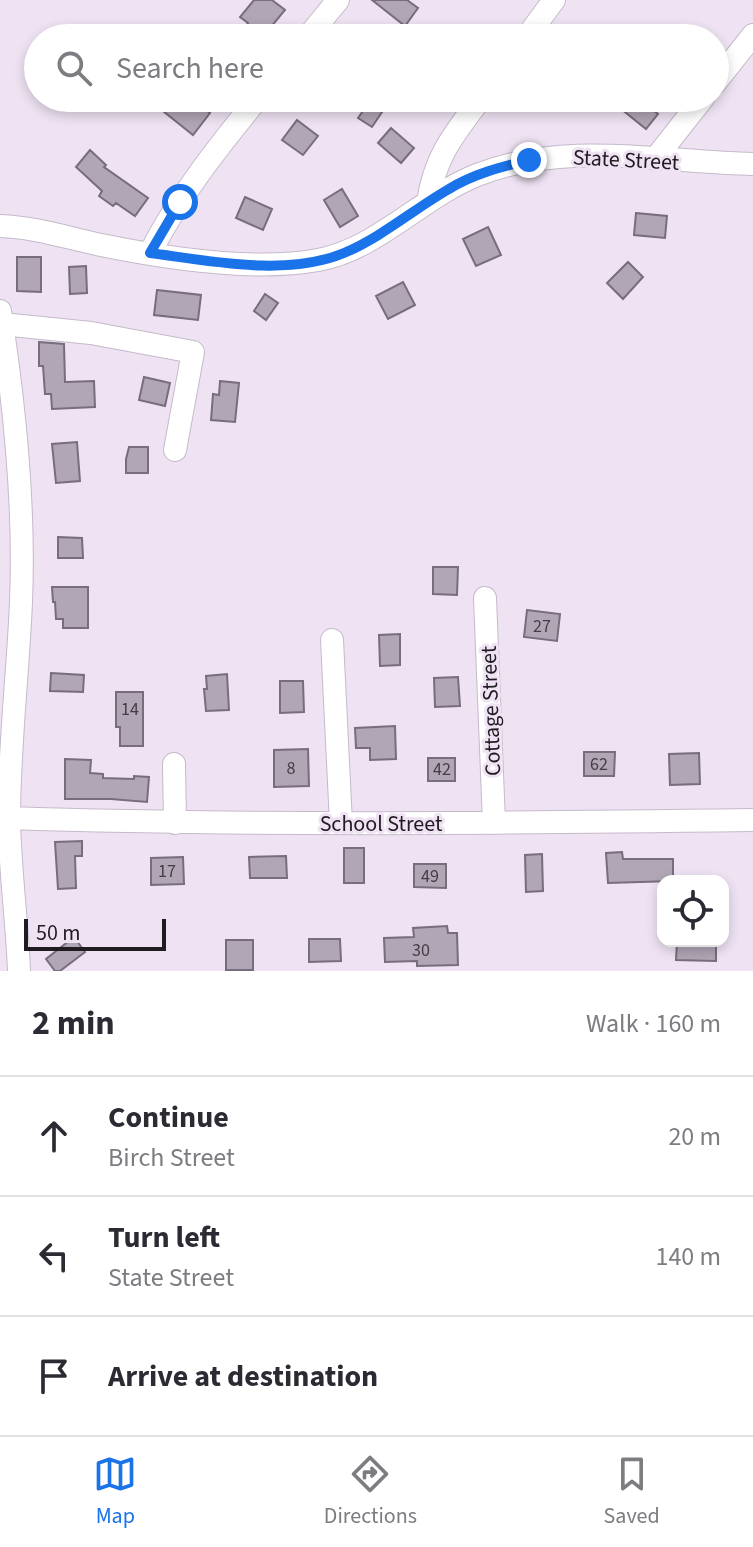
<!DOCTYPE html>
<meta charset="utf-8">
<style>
:root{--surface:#fff;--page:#f7f7f7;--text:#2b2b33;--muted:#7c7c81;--line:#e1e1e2;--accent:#1a73e8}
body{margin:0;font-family:"Source Sans 3",sans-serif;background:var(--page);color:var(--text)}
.controls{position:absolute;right:24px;bottom:24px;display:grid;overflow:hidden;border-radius:16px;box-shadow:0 4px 12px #0003}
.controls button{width:72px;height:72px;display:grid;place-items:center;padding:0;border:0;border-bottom:2px solid var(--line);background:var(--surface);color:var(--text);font:40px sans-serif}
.scale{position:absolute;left:24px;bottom:20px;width:142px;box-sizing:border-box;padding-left:8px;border:4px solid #1f1b21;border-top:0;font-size:22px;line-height:28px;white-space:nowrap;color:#1f1b21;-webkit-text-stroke:6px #efe3f3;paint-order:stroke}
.stop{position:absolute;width:24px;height:24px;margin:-18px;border:6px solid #1a73e8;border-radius:50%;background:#fff}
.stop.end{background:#1a73e8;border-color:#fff;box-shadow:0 2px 8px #0008}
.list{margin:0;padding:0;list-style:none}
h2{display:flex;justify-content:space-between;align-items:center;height:104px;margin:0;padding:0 32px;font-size:34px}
h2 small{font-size:26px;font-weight:400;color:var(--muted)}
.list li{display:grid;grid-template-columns:52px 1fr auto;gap:24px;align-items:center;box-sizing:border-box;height:120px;padding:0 32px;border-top:2px solid var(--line)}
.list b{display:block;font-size:30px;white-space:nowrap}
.list p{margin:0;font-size:26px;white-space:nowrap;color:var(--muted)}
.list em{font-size:26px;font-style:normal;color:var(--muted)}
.icon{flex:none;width:44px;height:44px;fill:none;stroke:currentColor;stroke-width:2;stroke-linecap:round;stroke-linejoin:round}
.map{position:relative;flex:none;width:753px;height:971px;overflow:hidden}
.search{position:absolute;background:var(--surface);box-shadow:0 4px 12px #0003;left:24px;right:24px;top:24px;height:88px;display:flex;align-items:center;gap:20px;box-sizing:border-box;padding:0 28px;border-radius:44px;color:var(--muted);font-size:30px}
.sheet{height:464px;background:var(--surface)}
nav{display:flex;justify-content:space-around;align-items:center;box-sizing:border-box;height:112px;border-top:2px solid var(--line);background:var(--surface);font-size:22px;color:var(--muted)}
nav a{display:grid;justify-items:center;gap:4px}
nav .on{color:var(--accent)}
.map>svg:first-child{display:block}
.building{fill:#b0a6b5;stroke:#776d7b;stroke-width:2}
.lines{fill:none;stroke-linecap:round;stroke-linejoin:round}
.minor-casing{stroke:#c5baca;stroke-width:24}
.minor{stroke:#fff;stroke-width:22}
.route{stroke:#1a73e8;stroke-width:10}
.labels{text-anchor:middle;stroke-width:6;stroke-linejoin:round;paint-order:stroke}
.number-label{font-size:18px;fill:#433e46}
.street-label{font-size:22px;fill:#1f1b21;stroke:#efe3f3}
</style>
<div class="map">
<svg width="753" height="971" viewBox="0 0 753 971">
<rect width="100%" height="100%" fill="#efe3f3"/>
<path class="building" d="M254,0H272L285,10L270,28L282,38H236L248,23L240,17Z
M372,0H407L418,8L405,26Z
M173,98H190L210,113L193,135L163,111Z
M372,98L386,106L372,127L358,118Z
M628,98H637L658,114L646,129L620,108Z
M297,120L318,136L303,155L282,140Z
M391,128L414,148L401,163L378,143Z
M90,150L106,165L104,167L148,198L135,216L116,203L113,206L99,196L102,191L76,167Z
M342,189L358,216L340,227L324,200Z
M245,197L272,209L263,230L236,218Z
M636,213L667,216L665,238L634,235Z
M488,227L501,255L476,266L463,239Z
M17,257H41V292L17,291Z
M628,262L643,277L623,299L607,283Z
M86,266L87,293L70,294L69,267Z
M403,282L415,305L388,319L376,296Z
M157,290L201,295L198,320L154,315Z
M265,294L278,303L266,320L254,311Z
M39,342L64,344L65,382L94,381L95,407L52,409L51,394H45L43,366H39Z
M144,377L170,383L165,406L139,400Z
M220,381L239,383L235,422L211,420L213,394L219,395Z
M77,442L80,481L56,483L52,444Z
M129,447H148V473H126V459Z
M58,537L82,538L83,558H58Z
M433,567H458L457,595L433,594Z
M52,587H88V628H63V619H56L55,602H53Z
M527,610L560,614L557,641L524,637Z
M400,634V665L380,666L379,635Z
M51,673L84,675L83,692L50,691Z
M227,674L229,710L206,711L204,689H207L206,676Z
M458,677L460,706L435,707L434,678Z
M280,681H303L304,712L280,713Z
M116,692H143V746H120V727H116Z
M395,726L396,759L370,760V748H356L355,728Z
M308,749L309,786L274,787V750Z
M584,752H615L614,776H584Z
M699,753L700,784L670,785L669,754Z
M428,758H455V781H428Z
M65,759L91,760L90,773L103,774V778L134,779V776L149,777L147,802L111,799H65Z
M82,841V856H75L76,888L58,889L55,842Z
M344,848H364V883H344Z
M622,852L623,859H673V881L608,883L606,853Z
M542,854L543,891L526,892L525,855Z
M286,856L287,878H250L249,857Z
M183,857L184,884L151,885V858Z
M414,864H446V888L414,887Z
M447,926L448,933H457L458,965L417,966V961L385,962L384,938L414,937L413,928Z
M74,937L85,952L60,971H55L46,959Z
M309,939H340L341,961L309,962Z
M226,940H253V970H226Z
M677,941H716V961L676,960Z"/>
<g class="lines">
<g class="minor-casing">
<path id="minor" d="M307,38L338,0
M526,38L554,0
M715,83L753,35
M655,159L703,98
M428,202C435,156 454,134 481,98
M0,226C34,227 68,238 101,245C165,258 253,272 318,260C376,250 422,197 477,175C566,140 661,162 753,164
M150,253C179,196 218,147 258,98
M0,311C15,407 25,505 21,602C18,674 9,747 9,820C10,870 17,921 19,971
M2,324L91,333L193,352L175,450
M485,598L494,823
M332,640L341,823
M174,764L175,823
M9,818C257,826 505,823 753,820"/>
</g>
<use href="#minor" class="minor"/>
</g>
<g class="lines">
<path class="route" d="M180,202L150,253C210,261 287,277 344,253C382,237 414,209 449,189C473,174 501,167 529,160"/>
</g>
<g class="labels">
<g class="number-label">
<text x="542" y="632">27</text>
<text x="130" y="715">14</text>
<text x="599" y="770">62</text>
<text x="291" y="774">8</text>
<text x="442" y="775">42</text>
<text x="167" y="877">17</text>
<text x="430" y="882">49</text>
<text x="421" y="956">30</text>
</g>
<g class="street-label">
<text transform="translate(626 159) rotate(3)" y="8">State Street</text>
<text transform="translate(490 711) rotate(-92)" y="8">Cottage Street</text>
<text x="381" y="831">School Street</text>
</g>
</g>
</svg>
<div class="controls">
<button><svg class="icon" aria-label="locate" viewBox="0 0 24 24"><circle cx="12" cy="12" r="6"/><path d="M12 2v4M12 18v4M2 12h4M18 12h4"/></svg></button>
</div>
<div class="scale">50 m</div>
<div class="stop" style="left:180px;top:202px"></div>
<div class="stop end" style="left:529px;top:160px"></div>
<div class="search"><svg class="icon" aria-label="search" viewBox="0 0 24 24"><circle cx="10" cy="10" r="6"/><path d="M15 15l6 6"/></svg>Search here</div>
</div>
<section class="sheet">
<h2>2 min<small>Walk · 160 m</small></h2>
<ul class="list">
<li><svg class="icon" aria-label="ahead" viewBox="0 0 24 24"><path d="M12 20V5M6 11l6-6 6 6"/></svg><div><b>Continue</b><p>Birch Street</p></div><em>20 m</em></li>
<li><svg class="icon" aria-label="left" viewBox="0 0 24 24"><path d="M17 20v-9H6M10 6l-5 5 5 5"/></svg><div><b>Turn left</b><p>State Street</p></div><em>140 m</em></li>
<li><svg class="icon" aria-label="arrive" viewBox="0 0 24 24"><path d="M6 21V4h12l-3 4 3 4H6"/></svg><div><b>Arrive at destination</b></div></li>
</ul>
</section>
<nav>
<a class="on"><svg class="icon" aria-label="map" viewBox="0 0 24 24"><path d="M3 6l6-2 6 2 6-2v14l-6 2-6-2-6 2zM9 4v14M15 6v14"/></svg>Map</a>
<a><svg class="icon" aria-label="directions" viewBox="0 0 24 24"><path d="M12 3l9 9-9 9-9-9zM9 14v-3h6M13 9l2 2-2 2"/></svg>Directions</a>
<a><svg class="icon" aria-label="saved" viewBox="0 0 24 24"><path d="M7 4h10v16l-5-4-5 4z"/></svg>Saved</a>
</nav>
